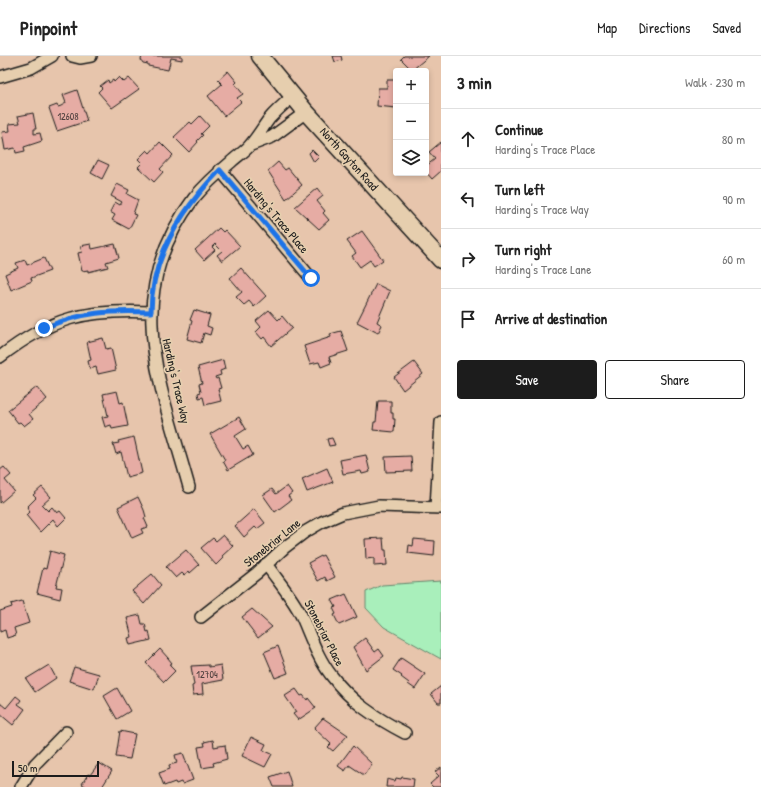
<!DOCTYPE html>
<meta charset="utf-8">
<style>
:root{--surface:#fff;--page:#f2f2f2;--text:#222;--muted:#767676;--line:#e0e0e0;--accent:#1c1c1c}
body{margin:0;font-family:"Patrick Hand",sans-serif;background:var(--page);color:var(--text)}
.controls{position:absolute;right:12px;top:12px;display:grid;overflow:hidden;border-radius:4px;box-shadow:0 2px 6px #0003}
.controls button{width:36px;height:36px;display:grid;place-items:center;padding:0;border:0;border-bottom:1px solid var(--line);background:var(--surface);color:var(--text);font:20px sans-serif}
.scale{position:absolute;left:12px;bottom:10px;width:87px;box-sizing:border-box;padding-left:4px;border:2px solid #1c1c1c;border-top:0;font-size:11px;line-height:14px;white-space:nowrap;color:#1c1c1c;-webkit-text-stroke:3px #e6ceae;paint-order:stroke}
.stop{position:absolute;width:12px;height:12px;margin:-9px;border:3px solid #1a73e8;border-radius:50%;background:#fff}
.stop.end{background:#1a73e8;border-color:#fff;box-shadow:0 1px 4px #0008}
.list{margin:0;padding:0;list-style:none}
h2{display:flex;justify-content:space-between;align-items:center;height:52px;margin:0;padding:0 16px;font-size:17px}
h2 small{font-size:13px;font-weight:400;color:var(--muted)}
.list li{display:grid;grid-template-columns:26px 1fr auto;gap:12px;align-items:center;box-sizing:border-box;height:60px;padding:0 16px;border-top:1px solid var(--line)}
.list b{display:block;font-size:15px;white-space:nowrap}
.list p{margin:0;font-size:13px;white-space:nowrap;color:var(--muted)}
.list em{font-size:13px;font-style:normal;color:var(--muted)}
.actions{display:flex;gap:8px;padding:12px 16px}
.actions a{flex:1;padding:9px 0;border:1px solid var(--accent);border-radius:4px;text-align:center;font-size:14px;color:var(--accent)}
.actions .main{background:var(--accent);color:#fff}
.icon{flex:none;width:22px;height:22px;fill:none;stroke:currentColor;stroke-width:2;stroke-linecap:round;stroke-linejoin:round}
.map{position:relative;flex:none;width:441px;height:731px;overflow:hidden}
header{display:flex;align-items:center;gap:24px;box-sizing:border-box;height:56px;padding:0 20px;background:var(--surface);border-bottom:1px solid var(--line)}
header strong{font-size:19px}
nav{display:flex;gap:22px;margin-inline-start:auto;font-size:14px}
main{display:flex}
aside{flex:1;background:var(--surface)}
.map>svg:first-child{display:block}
.green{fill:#a9efbb;stroke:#62866c}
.building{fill:#e6aca4;stroke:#1c1c1c}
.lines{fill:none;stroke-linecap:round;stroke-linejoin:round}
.street-casing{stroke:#1c1c1c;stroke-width:14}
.secondary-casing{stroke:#1c1c1c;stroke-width:19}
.street{stroke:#e6ceae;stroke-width:11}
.secondary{stroke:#e6ceae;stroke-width:16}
.route{stroke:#1a73e8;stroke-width:5}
.labels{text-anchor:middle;stroke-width:3.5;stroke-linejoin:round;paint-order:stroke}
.number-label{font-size:10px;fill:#4e403e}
.street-label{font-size:12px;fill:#1c1c1c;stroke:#e6ceae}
</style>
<header>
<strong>Pinpoint</strong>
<nav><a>Map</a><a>Directions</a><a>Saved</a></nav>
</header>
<main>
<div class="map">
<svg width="441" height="731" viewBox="0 0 441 731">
<rect width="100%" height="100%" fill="#e7c5ac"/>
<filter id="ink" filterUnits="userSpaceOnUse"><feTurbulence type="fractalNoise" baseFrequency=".025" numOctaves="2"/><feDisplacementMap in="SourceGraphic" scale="8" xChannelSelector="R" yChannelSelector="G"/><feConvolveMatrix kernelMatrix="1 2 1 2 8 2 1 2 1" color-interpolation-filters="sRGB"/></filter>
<g filter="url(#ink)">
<path class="green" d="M441,525V603L384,571L366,552V536L382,529Z"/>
<path class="building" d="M142,0H182V4L171,2L168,14L148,10V8L143,7L141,4Z
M333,0H341L342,4L335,6Z
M404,0H429L412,14L401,3Z
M228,15L237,26L235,28L243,38L237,42L241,46L224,60L208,40L222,28L218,24Z
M119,21L124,26L129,22L139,33L112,52L98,36L102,32L100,30L108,24L109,27L113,24L114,26Z
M387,24H396V52L377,50L378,32H387Z
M77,34L87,65L57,75L49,52L57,49L58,51L61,50L66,47L63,39Z
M33,57L36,73H34V78L40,77L42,85L24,91L25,95L16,97L15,92L5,94L2,76L10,75L9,68L20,67L18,60Z
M200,60L209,70L201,78L203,79L197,85L198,86L189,96L174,81L190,66L192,68Z
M160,86L173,99L160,113L163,116L154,126L138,111L142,107L138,103L147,94L150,97Z
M441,86V115L432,123L426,116V110L435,103L429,96Z
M312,94L319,101L314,106L309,97Z
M98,104L109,109L102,123L91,117Z
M278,106L285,114L288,112L302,129L286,143L268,115Z
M117,128L129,134L127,138L138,144L133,158L136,159L129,173L112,164L115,159L110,156L115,146L120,149L122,146L111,140Z
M317,132L323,140L317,145L325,155L323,157L329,164L319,173L295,151Z
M219,172L223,176L225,174L240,190L222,205L217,199L222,195L215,188L212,191L215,194L204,204L195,194Z
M362,175L383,204L374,210L370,204L360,211L352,200L356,197L347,185Z
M91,188L92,193L115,188L119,202L106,206L108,211L88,216V214L82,215L78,197L82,196L80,190Z
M44,202L50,215L31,222L32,225L11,234L5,218L18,212L16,207L25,204L27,209Z
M241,212L266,240L254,251L249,245L244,249L236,241L242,236L230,222Z
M376,228L390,235L377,266L382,269L378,277L357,266Z
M194,254L210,259L207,270L212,272L210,279L204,277L201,287L187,283L192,265L190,264Z
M269,254L278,264L282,260L292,272L271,290L264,281L262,283L256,276L261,271L256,265Z
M341,275L348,295L329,301L331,307L321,311L319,306L310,308L304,290L331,281L330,278Z
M103,282L106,293L111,292L116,314L98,318L96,311L90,313L88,305L91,304L87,286Z
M223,304L225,313L220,315L221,319L215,321L216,323L218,322L221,332L218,333L221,345L205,349L203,341L199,342L198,337L201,336L199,328L202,327L198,311Z
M414,306L423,318L403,334L394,321Z
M37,331L47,343L29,358L33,363L24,370L20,366L18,367L8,354Z
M117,335L120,347L123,346L128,370L112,373L111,369L105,371L102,361L108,360L103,338Z
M378,345H391V357H393V363H395L394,376L373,374L374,366H376Z
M239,361L246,373L235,380L243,393L248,390L253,399L228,414L223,405L225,404L210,378Z
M134,381L142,417L127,421L121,396L116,398L113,388L119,387L118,385Z
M332,382L335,389L329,390L327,383Z
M366,399L370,416L362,418L361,415L343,418L340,404Z
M411,400L412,415L386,416L385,401Z
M4,411L11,419L5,424L14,435L0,447V414Z
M327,412L333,426L307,436L302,423Z
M287,430L292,437L288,440L291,444L275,456L263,439L272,433L276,438Z
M42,431L51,441L42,449L48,455L52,451L57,457L60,455L66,462L58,470L53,463L40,476L26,459L30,455L27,451L36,442L33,439Z
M138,441L144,454L146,461L144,462L148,471L141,473L143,477L132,482L118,451Z
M254,453L265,467L257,473L255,471L244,481L235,470Z
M223,479L233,490L222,500L223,502L216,509L201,492L213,482L216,485Z
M383,482L384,494H386L387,509L374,510V502L366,503L365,483Z
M414,483L435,485L434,500L408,497L409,489L413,490Z
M186,494L199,509L190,517L189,515L184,519L182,517L176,522L166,511Z
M50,495L64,499L56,531L62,532L60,543L37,537L43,512L46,513Z
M323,499L335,521L327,525L325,521L318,525L308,507Z
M152,518L161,529L144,548L132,535Z
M346,538L357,561L339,569L334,559L336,558L333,552L336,551L332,544Z
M22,545L29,567L14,572L16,579L7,582L5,574L0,576V555L12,551L11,548Z
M252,553L272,571L258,582L242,561Z
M140,559L142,568H145L147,576L149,575L151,584L130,589L128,582L132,581L127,562Z
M365,582L375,596L379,593L384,600L366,614L353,591Z
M278,590L288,617L275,622L264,596Z
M160,593L168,602L172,607L169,609L175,615L164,626L146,607Z
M401,602L425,618L415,633L408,628L409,627L401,621L402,620L393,614Z
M49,609L56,622L35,636L26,623Z
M209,609V611L221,609L223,624L202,628L203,638L193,639L192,630L194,629L191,610Z
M74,611L99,618L94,633L69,625Z
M441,630V647H438L431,638Z
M117,632L130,655L117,663L104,640Z
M296,633L301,640L303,639L307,644L308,642L316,652L298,664L293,658L296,656L285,640Z
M16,640L21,644L18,648L25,653L13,669L0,658V647L6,652Z
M323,662L348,679L333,695L328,691L331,688L314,672Z
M120,675L135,678L130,703L116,701Z
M251,681L266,688L263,694L272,698L265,711L242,700Z
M213,684L214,691L225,689L227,703L213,707L214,710L202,712L198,691L205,690L204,686Z
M353,690L372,708L364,719L349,709L345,715L338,710Z
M183,697L193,724L182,728L181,726L176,728L175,726L164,730L159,717L170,713L169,709L177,707L175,699Z
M99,707L112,715L102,731H87L82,728L88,718L90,719Z
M441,711V731H433L430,728L439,720L435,716Z
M287,715L292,731H274L270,721Z
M402,721L414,723L413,731H386L387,723L395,725L396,722L401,723Z"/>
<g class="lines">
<g class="street-casing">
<path id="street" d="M72,0L80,2L91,0
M0,21L31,12L52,0
M251,89L272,81L306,56
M220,114L311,222
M0,301C51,261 87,253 151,256
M189,431C160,326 120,240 194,142C205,129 218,117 231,106C237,100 246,95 251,88C258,80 263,71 269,63C276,55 285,47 293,40
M436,451L441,366
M266,508C278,525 292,541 301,559C310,579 317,601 331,619C351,646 376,662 405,677
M201,561L257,517L284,492L305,476L322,466L343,457L379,450L441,452
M21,731L35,708L66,676"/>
</g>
<g class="secondary-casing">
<path id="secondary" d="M260,0L306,56L441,204"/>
</g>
<use href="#street" class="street"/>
<use href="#secondary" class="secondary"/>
</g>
</g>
<g class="lines" filter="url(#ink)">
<path class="route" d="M44,272C81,256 111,254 151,256C151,201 183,152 220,114L311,222"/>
</g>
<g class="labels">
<g class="number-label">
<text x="68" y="64">12608</text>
<text x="207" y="622">12704</text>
</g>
<g class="street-label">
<text transform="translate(349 103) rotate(48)" y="4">North Gayton Road</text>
<text transform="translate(276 160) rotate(50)" y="4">Harding's Trace Place</text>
<text transform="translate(176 325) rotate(77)" y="4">Harding's Trace Way</text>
<text transform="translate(272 487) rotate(-39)" y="4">Stonebriar Lane</text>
<text transform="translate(324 577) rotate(63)" y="4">Stonebriar Place</text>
</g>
</g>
</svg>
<div class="controls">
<button>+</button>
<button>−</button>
<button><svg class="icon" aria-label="layers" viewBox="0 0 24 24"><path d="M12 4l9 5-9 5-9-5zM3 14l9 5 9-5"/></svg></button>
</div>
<div class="scale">50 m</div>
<div class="stop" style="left:311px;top:222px"></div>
<div class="stop end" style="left:44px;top:272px"></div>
</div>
<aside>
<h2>3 min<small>Walk · 230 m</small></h2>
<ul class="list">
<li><svg class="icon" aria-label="ahead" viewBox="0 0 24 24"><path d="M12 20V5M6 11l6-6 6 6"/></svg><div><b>Continue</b><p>Harding's Trace Place</p></div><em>80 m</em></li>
<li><svg class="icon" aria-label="left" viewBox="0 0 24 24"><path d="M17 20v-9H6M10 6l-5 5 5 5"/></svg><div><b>Turn left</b><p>Harding's Trace Way</p></div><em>90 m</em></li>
<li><svg class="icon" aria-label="right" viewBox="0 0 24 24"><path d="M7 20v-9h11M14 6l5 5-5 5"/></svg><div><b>Turn right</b><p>Harding's Trace Lane</p></div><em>60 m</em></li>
<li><svg class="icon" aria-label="arrive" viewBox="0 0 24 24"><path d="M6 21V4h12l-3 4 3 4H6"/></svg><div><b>Arrive at destination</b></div></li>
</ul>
<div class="actions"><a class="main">Save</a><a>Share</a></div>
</aside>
</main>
